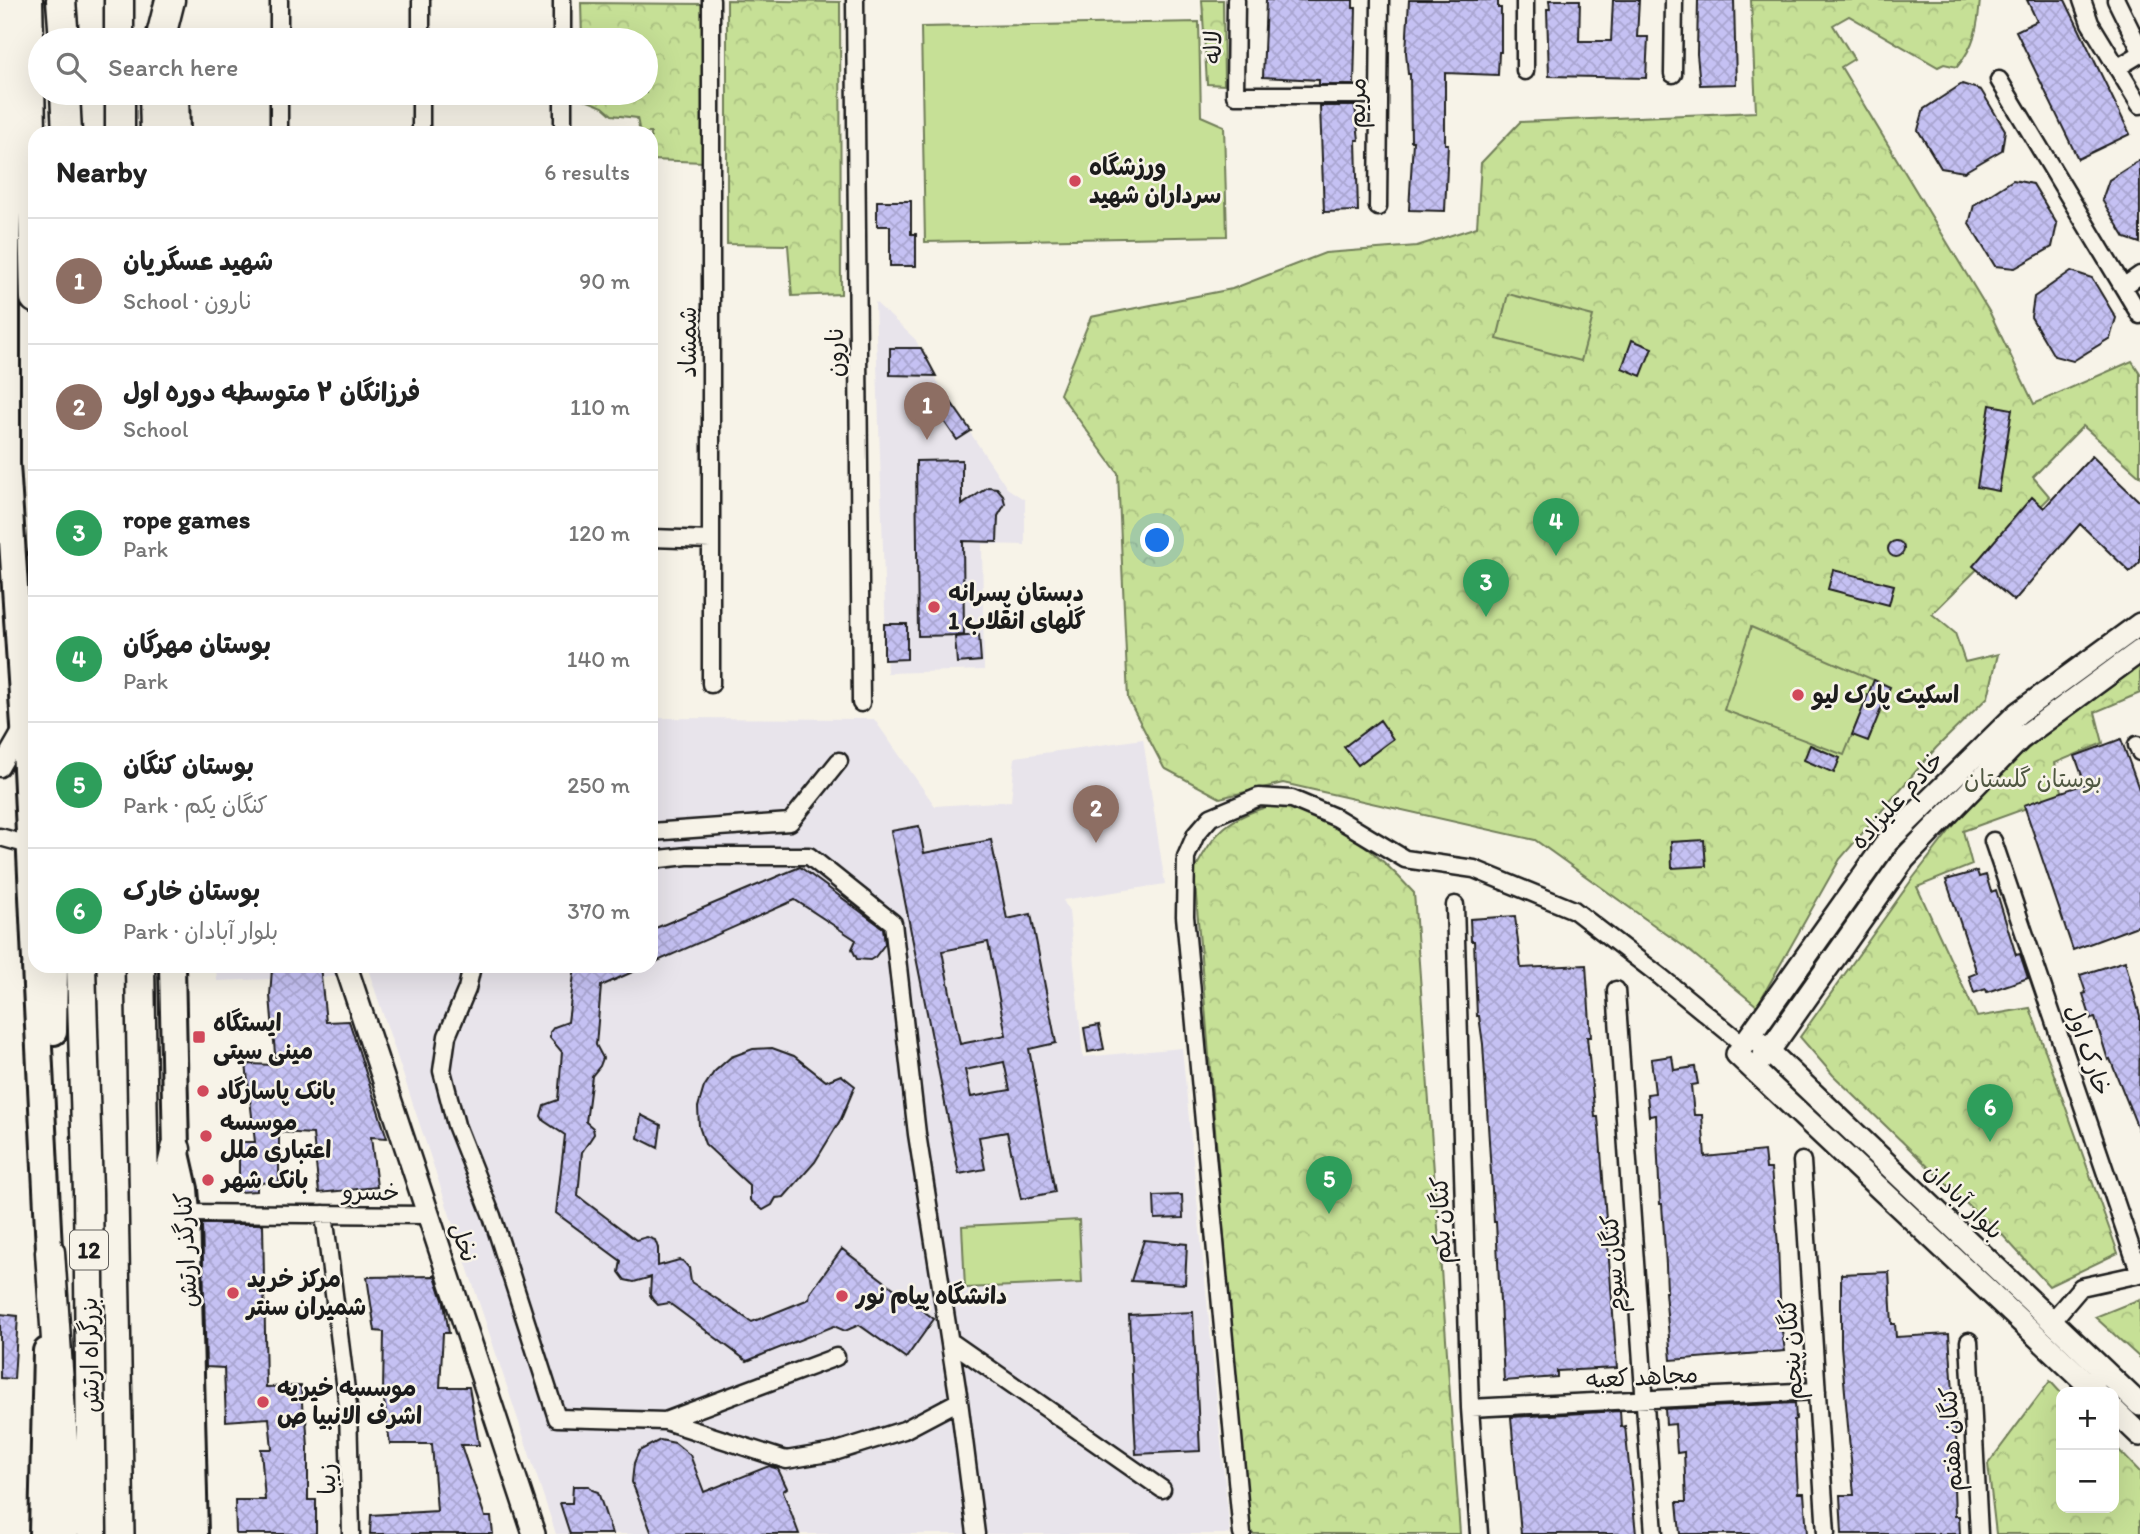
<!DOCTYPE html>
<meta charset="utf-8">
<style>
:root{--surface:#fff;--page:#f6f6f6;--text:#222;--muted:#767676;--line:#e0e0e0;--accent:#111827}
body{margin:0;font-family:Itim,"Playpen Sans Arabic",sans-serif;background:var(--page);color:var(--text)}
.controls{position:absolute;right:21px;bottom:21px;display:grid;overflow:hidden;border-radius:14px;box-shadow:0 7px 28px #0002}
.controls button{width:63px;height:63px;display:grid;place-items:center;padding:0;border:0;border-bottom:2px solid var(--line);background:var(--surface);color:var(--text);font:35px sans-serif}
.you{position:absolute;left:1158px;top:541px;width:24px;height:24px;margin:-18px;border:5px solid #fff;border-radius:50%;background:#1a73e8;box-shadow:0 0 0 10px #1a73e833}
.badge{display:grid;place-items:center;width:46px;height:46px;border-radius:50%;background:var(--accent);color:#fff;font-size:23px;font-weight:700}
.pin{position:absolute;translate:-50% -58px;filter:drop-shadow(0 2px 4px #0008)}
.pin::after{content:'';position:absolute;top:37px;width:24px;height:21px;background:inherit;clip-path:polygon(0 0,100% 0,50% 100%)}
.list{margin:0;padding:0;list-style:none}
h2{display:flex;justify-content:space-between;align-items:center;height:91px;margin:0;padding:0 28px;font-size:30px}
h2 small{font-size:23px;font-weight:400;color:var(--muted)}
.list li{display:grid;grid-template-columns:46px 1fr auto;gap:21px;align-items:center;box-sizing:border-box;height:126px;padding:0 28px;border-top:2px solid var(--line)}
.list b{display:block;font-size:26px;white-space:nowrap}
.list p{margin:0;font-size:23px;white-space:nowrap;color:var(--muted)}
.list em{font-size:23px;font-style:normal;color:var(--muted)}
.icon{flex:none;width:38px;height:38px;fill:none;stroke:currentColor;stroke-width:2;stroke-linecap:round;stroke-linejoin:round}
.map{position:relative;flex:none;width:2140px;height:1534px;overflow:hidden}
.search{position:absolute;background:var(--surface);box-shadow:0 7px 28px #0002;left:28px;top:28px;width:630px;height:77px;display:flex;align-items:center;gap:18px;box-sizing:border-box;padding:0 24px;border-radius:38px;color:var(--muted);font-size:26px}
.panel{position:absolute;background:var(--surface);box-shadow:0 7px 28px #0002;left:28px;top:126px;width:630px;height:847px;border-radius:21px}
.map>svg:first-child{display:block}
.built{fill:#e8e4eb}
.park{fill:url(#park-crowns);stroke:#717e59;stroke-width:2}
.pitch{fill:#c6e096;stroke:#717e59;stroke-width:2}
.building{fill:url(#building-cross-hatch);stroke:#1c1c1c;stroke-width:2;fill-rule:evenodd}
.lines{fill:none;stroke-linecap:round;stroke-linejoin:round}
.street-casing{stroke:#1c1c1c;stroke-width:21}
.secondary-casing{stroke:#1c1c1c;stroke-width:26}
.primary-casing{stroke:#1c1c1c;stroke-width:30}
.highway-casing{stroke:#1c1c1c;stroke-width:33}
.street{stroke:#f7f3e8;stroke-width:16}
.secondary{stroke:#f7f3e8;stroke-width:21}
.primary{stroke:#f7f3e8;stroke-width:24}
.highway{stroke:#f7f3e8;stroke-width:28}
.poi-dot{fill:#d1495b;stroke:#f7f3e8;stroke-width:2.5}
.labels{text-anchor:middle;stroke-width:5;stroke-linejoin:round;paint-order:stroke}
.shield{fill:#f7f3e8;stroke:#5e5c59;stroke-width:2}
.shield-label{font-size:23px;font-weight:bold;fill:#1c1c1c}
.street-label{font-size:24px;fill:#1c1c1c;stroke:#f7f3e8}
.poi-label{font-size:24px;font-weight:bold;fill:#1c1c1c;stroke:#f7f3e8;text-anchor:start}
.park-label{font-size:24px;fill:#4f5741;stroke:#f7f3e8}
</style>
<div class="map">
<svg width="2140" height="1534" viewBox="0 0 2140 1534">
<defs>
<pattern id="park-crowns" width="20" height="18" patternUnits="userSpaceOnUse" patternTransform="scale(1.75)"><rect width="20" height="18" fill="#c6e096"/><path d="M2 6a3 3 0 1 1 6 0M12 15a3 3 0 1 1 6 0" fill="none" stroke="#aac081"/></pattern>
<pattern id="building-cross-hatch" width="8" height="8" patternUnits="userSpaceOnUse" patternTransform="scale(1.75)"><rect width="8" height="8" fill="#c5c1f3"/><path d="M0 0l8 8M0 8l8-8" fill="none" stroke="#a9a5d0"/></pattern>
</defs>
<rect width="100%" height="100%" fill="#f7f3e8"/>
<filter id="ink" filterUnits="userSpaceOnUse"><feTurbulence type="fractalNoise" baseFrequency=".0143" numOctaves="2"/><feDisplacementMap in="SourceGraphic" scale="14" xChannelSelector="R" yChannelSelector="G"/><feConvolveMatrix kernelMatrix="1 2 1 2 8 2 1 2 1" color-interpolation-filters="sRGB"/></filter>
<g filter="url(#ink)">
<path class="built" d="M875,302L915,339L943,392L1007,488L1025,500V545L982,544L984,670L887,673Z
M651,718L874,719L935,806L1011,801L1015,757L1143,739L1165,884L1063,900L1069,911L1083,1057L1182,1048L1230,1534H556L367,966H651Z
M216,966H345L349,976L217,981Z"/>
<path class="park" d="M727,0L840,2L841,294L792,296L788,245L727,244Z
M1202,0H1223L1224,85L1207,84Z
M1751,0H1980C1978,26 1975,46 1957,67L1944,64L1938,67L1849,16L1833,25L1854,59L1841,67L1990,313L2034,404L2132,361L2140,373V476L2083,426L2033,477L2050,497L1932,614L1955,633L1965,662L1998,654L1988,697L1936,748L1840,859L1757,1006L1686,948L1535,840L1283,783L1220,798L1164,768L1128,699L1118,473L1060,394L1091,317L1232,289L1325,253L1417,246L1477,227L1481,163L1520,122L1756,112Z
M581,3L706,4L704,162L651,160V133H640L637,118L612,115L603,107L583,99V93H646V40H582Z
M2140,658V693L2095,712L2103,743L2055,763L2063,795L1963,831L1972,865L1917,887L1977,1017L2030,1008L2118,1253L2049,1286L1997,1229L1971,1208L1833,1075L1800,1037L1913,878L1982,789L2054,726Z
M1273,805C1281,806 1291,807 1300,809C1342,821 1385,861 1414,893L1460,1534H1248L1194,871C1216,830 1227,818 1273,805Z
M2140,1299V1358L2095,1317Z
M2050,1381L2061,1393V1508H2114V1445L2140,1472V1534H1996L1988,1464Z"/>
<path class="pitch" d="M1199,22L1201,116L1224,126L1227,236L925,242L921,27Z
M1508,294L1593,316L1581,361L1497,339Z
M1751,627L1874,680L1844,755L1724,710Z
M1079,1220L1082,1283L965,1288L962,1226Z"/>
<path class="building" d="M1266,0H1353V8H1356L1354,85H1319V80L1263,77Z
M1409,0H1498V8H1501V52H1499L1498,75L1445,73V144H1448L1445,211L1409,210L1413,141H1411L1410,74H1408L1406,52Z
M1549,0H1580L1579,41H1611L1613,0H1639L1637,37H1648L1646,78L1549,76L1547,9H1550Z
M1698,0H1734L1736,84L1700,85L1697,54Z
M2027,0H2065L2130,134L2078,159L2016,31L2037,21Z
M1962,84L1981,90L2005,130L2002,150L1964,172L1941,168L1918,130L1924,109Z
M1320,106H1355L1359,140H1356L1358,211L1324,212Z
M2140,160V243L2125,238L2102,200L2109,180Z
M2013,180L2033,184L2057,224L2052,247L2015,268L1995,266L1969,224L1974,205Z
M877,201H911V234H916V266H890V226H877Z
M2071,271L2092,278L2116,318L2110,338L2073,361L2054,356L2031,317L2034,297Z
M1632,340L1652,348L1641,376L1622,368Z
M890,348H921L936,376L890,375Z
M944,392L971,431L957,440L930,401Z
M1990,405L2012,409L1999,491L1977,487Z
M2092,456L2140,502V562L2130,572L2080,524L2014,601L1973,566L2032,497L2044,508Z
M962,460V505L988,487L997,488L1003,495L1005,504L998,516L997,542L963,541L964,635L918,636L916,461Z
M1888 549a8 8 0 1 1 16 0a8 8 0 1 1-16 0Z
M1833,570L1894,585L1889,605L1828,589Z
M884,624H907V659L884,660Z
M979,635L981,661L957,663L955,637Z
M1874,680L1890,687L1868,741L1852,735Z
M1380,720L1393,739L1358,765L1344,747Z
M2121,739L2140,792V925L2073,950L2024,805L2085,784L2075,756Z
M1810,745L1840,758L1834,773L1804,760Z
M919,826L924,853L991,840L1007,919L1031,914L1056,1043L1029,1049L1055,1192L1021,1199L1007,1132L979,1137L985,1169L959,1174L891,831ZM988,942L1006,1035L960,1044L942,951ZM1004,1062L1010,1090L971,1097L965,1070Z
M1704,840L1706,866L1672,868L1671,842Z
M800,867L883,928L885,944L875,957L870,960L857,959L852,949L856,940L795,900L651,964V930Z
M1977,871L1979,877L1986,875L1991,892L1996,890L2016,955L2020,954L2028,978L1987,992L1986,989L1974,993L1969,976L1977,973L1946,880Z
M1515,916L1521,968L1586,965L1591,1037H1587L1595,1117H1598L1600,1138L1617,1368L1557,1371V1377L1504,1381L1496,1222H1494L1483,1044L1479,1016H1477L1474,941H1471L1470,919Z
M2125,961L2140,1016L2139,1131L2110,1059L2108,1060L2095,1018L2091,1019L2083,994L2086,993L2080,975Z
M320,966L326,1022L349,1021L387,1138L371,1137L377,1187L319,1193L313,1134L279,1132V1182L257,1183V1191L239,1192V1142H255L246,1064L276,1065L270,996L272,969Z
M575,966H646L601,986L596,1045L603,1058L600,1066L592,1076L586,1122L593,1128L594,1134L582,1152L578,1196L636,1240L647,1237L655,1240L658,1248V1266L679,1260L683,1261L689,1268L691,1282L752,1322L809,1299L810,1293L842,1249L934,1319L906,1358L859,1325L845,1331L834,1326L747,1361L669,1303L658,1305L653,1300L650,1295L651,1277L634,1282L625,1280L619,1272L621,1261L556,1213L565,1135L544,1121L541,1116L544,1105L558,1100L562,1052L550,1038V1032L554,1027L568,1022Z
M1099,1025L1104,1049L1088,1052L1084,1028Z
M772,1048L794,1056L826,1081L841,1075L855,1086L841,1119L815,1162L784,1197L776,1198L772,1205L763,1210L750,1200V1186L705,1144L699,1126L698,1107L704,1087L714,1072L731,1057L753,1049Z
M1672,1056L1674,1070L1695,1067L1698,1084L1691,1085L1694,1115H1702L1705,1157L1764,1151L1766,1169H1771L1778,1245L1781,1324L1785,1351L1671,1360L1665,1292H1667L1666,1265L1662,1204H1660L1656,1115L1649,1116L1647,1094L1655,1093L1651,1059Z
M641,1115L661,1125L658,1148L638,1138Z
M1182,1195L1183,1218L1155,1219L1154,1196Z
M202,1224H263L266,1387L301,1386L303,1419L306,1418L308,1447V1500H316V1534H236L235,1500H265L261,1449H272L269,1418L226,1421L224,1368L206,1367Z
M1144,1240L1187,1244L1185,1284L1131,1281Z
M1889,1272L1892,1324H1895L1896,1337L1949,1334L1958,1465H1956L1958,1486L1954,1487L1955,1516H1959L1960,1534H1842L1840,1495H1854L1841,1346V1274Z
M435,1276L444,1303L449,1333H443L440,1387H469L479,1445H461L485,1517H491L493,1534H370L371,1515L437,1511L432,1444H390L383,1393L384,1332L375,1331L367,1277Z
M1193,1312L1200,1451L1136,1454L1129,1315Z
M0,1314L18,1316L14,1379L0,1378Z
M1795,1403L1796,1419L1794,1420L1798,1493H1804L1807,1534H1680L1677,1502H1686L1684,1452L1677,1453L1675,1424L1666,1425L1665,1409Z
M1620,1411L1621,1427L1625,1426L1636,1534H1521L1511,1417Z
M660,1440L675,1443L690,1455L704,1492L769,1466L778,1469L787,1488L783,1491L799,1534H652L632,1482L634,1463L639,1451Z
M573,1486H589L592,1490L598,1492L612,1534H570L560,1503H572Z"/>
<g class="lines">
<g class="street-casing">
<path id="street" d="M279,0V40
M562,0V40
M855,0L861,703
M1236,0L1235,95H1379
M2082,0L2090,23L2140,105
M2116,0L2140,49
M421,40V0
M2117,68L2140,54
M1525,71V0
M1673,74L1674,0
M1999,80L2140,315
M279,93V133
M563,93V133
M421,133V93
M1378,207L1380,0
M2123,287L2140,275
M651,538L711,540
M711,684V0
M2137,745L2140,752
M0,768L23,728
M651,832L790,822L839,761
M0,837L29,845
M1993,841L2140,1274
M651,860L687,856H809L893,923L917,1134L959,1401L976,1534
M1455,905L1470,1408L1479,1534
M472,966L467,989L447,1036L442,1071L456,1125L492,1216L557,1418L665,1421L786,1460L834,1452L904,1430L959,1401
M1616,990L1654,1534
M1802,1161L1826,1534
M187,1213L428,1215
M324,1214L348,1406L351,1534
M2052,1321L2081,1287L2140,1274
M950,1341L1162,1489
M1969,1341L1979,1534
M1470,1408L1817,1391
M665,1421L836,1357
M1242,1534L1185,916L1186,857L1196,834L1211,817L1259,797L1292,799L1337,818L1405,859L1474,869L1574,910L1661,977L1744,1045"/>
</g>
<g class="secondary-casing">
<path id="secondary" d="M346,966L534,1534
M1758,1041L2140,1405
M1754,1068L1769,1051L1904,859L2020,739L2140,651
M2096,1392L1737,1054L1887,842L2018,713L2140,624
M2114,1410L2140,1435"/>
</g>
<g class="primary-casing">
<path id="primary" d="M7,0V464L24,726L35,960
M176,93L177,133
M35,966L50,1269
M172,966L176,1149L185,1189L187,1213L195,1534
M54,1032L55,966
M42,1534L46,1351"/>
</g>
<g class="highway-casing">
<path id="highway" d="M28,0L35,298
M61,0L64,40
M119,0V40
M160,40L170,0
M65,93L67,133
M120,93V133
M154,93L155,133
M81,966L88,1192L92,1534
M140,966L150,1534
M50,1252L63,1442L64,1534
M173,1534L166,1190L176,1149"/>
</g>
<use href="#street" class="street"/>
<use href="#secondary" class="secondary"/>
<use href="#primary" class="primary"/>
<use href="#highway" class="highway"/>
</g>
</g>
<g class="poi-dot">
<circle cx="1075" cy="181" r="7"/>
<circle cx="934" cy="607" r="7"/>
<circle cx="1798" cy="695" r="7"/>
<rect x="192" y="1030" width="14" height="14" rx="3.5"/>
<circle cx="203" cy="1091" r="7"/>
<circle cx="206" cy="1136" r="7"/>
<circle cx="208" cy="1180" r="7"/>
<circle cx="233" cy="1293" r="7"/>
<circle cx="842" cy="1296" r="7"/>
<circle cx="263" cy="1402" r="7"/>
</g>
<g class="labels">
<rect class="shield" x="70" y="1230.5" width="38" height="39" rx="5"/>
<g class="shield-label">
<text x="89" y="1258">12</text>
</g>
<g class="street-label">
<text transform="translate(1213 47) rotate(-89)" y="8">لاله</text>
<text transform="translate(1357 103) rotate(-89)" y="8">مریم</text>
<text transform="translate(688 342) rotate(-90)" y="8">شمشاد</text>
<text transform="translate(835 352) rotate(-90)" y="8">نارون</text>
<text transform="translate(1897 800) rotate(-47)" y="8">خادم علیزاده</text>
<text transform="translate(2088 1050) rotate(71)" y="8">خارک اول</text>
<text transform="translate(371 1192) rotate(1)" y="8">خسرو</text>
<text transform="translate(1964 1201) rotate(44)" y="8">بلوار آبادان</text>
<text transform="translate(1441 1220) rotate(-92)" y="8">کنگان یکم</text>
<text transform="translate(464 1242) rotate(72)" y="8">نخل</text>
<text transform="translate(186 1250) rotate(-93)" y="8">کنارگذر ارتش</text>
<text transform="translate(1613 1264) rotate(-94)" y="8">کنگان سوم</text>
<text transform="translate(1791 1349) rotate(-94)" y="8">کنگان پنجم</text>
<text transform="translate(90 1355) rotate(-91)" y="8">بزرگراه ارتش</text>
<text transform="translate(1642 1377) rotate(-3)" y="8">مجاهد کعبه</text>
<text transform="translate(1951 1439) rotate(-93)" y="8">کنگان هفتم</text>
<text transform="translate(327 1479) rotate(-91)" y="8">زیبا</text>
</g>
<g class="poi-label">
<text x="1089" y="175">ورزشگاه<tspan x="1089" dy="28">سرداران شهید</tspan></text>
<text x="948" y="601">دبستان پسرانه<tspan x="948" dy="28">گلهای انقلاب 1</tspan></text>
<text x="1812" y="703">اسکیت پارک لیو</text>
<text x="213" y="1031">ایستگاه<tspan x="213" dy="28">مینی سیتی</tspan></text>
<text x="217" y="1099">بانک پاسارگاد</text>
<text x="220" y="1130">موسسه<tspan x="220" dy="28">اعتباری ملل</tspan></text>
<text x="222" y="1188">بانک شهر</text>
<text x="247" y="1287">مرکز خرید<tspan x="247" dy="28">شمیران سنتر</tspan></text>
<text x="856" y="1304">دانشگاه پیام نور</text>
<text x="277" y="1396">موسسه خیریه<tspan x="277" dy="28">اشرف الانبیا ص</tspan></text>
</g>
<g class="park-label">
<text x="2033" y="787">بوستان گلستان</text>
</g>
</g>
</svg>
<div class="controls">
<button>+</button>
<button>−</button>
</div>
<div class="you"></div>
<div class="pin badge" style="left:927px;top:440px;background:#8d6e63">1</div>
<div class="pin badge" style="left:1096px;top:843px;background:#8d6e63">2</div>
<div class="pin badge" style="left:1486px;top:617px;background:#2e9e5b">3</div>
<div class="pin badge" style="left:1556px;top:556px;background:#2e9e5b">4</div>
<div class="pin badge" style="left:1329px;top:1214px;background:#2e9e5b">5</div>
<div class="pin badge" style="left:1990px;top:1142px;background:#2e9e5b">6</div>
<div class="search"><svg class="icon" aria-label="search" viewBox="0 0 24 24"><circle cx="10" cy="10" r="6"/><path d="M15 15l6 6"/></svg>Search here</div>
<section class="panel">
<h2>Nearby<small>6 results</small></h2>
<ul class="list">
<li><span class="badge" style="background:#8d6e63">1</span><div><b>شهید عسگریان</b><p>School · نارون</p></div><em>90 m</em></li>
<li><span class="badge" style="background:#8d6e63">2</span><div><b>فرزانگان ۲ متوسطه دوره اول</b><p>School</p></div><em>110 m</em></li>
<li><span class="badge" style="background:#2e9e5b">3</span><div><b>rope games</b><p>Park</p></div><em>120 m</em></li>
<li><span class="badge" style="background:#2e9e5b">4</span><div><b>بوستان مهرگان</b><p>Park</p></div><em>140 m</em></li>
<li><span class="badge" style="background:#2e9e5b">5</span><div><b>بوستان کنگان</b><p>Park · کنگان یکم</p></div><em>250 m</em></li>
<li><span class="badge" style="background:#2e9e5b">6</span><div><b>بوستان خارک</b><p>Park · بلوار آبادان</p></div><em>370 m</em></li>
</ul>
</section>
</div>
